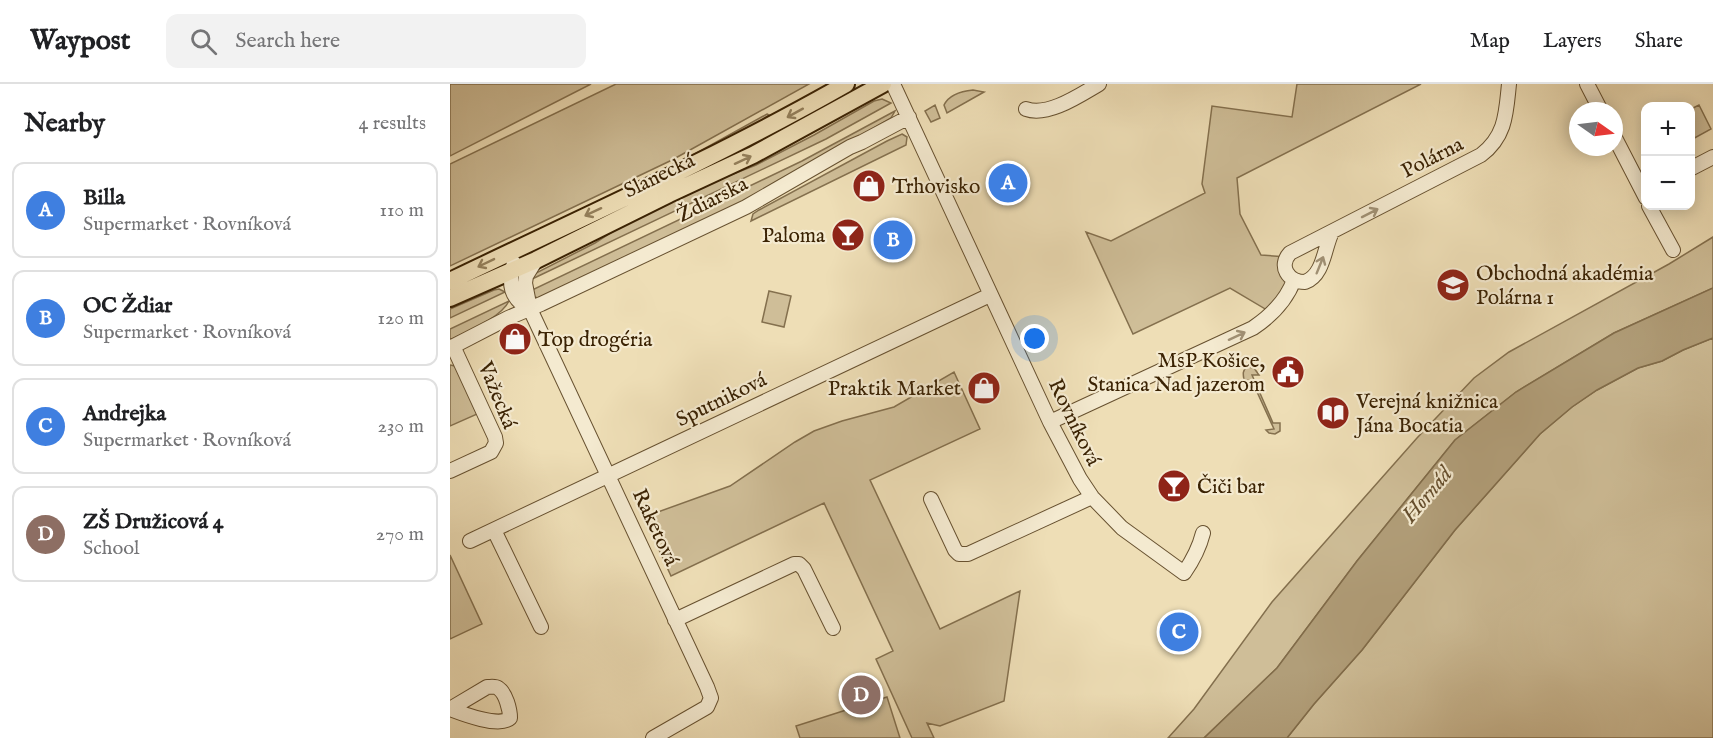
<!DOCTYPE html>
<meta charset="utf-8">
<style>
:root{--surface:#fff;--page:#f2f2f2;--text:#202124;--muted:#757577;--line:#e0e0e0;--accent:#8f2418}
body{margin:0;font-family:"IM FELL English",serif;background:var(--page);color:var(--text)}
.controls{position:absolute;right:18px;top:18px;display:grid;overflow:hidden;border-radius:12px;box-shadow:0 3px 15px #0003}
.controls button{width:54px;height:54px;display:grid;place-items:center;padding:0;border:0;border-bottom:2px solid var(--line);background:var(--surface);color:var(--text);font:30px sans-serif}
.compass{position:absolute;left:1119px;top:18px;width:54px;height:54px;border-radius:50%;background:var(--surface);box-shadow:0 3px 15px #0003;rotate:104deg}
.you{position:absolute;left:585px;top:255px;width:21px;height:21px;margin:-15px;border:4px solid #fff;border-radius:50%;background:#1a73e8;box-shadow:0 0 0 9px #1a73e833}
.badge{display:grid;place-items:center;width:39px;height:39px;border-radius:50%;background:var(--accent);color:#fff;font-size:20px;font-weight:700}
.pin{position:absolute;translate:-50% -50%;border:3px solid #fff;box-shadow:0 2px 6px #0006}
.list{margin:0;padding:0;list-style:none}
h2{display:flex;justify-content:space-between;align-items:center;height:78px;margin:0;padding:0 24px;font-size:26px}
h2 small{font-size:20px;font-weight:400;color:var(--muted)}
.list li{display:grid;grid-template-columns:39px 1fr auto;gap:18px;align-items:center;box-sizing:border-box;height:96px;margin:0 12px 12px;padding:0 12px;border:2px solid var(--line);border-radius:12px}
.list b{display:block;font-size:22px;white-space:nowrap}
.list p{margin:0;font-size:20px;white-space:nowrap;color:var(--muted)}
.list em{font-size:20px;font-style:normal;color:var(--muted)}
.icon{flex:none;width:33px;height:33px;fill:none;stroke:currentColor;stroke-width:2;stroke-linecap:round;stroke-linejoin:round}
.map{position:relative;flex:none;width:1263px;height:654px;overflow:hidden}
header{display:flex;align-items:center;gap:36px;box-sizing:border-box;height:84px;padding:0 30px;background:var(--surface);border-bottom:2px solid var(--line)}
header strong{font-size:28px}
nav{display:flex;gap:33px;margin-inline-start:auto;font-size:21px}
.search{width:420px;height:54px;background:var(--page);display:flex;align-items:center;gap:15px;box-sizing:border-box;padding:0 21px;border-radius:12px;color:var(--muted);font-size:22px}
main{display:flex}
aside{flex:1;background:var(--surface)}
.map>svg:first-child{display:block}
.green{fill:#cfbe98;stroke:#84704e;stroke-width:1.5}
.water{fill:#b19e79;stroke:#816c4a;stroke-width:1.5}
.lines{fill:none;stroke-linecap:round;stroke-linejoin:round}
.minor-casing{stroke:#675130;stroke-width:16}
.major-casing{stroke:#3a2203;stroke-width:20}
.minor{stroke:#f4ead0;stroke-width:14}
.major{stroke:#eedeb6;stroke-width:16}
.oneway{stroke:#94805c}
.oneway2{stroke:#a09074}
.labels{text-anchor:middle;stroke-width:4.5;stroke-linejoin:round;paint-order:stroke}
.street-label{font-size:21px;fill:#3a2203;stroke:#f4ead0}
.poi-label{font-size:21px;fill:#3a2203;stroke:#f4ead0;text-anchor:start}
.water-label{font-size:22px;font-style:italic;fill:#644d2c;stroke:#f4ead0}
</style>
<header>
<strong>Waypost</strong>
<div class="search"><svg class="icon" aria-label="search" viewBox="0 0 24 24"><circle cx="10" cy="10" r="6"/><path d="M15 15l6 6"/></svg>Search here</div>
<nav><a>Map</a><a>Layers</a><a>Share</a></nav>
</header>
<main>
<aside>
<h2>Nearby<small>4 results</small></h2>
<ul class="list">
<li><span class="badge" style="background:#3f7fe0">A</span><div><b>Billa</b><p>Supermarket · Rovníková</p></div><em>110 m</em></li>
<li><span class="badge" style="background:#3f7fe0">B</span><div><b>OC Ždiar</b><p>Supermarket · Rovníková</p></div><em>120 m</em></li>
<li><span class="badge" style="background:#3f7fe0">C</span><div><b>Andrejka</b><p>Supermarket · Rovníková</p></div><em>230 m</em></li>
<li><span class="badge" style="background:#8d6e63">D</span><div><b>ZŠ Družicová 4</b><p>School</p></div><em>270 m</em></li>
</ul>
</aside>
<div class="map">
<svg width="1263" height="654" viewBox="0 0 1263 654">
<rect width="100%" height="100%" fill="#eedeb6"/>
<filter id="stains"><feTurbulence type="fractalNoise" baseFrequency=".00333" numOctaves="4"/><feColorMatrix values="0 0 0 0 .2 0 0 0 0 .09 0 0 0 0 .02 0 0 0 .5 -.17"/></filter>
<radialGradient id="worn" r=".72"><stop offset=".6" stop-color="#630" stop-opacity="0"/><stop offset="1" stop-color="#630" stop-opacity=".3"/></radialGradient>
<path class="green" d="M0,0H141L0,72Z
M166,0H359L222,76L0,182V80Z
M847,0H971L787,94L790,130L811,171L837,173L839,193L822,229L780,204L683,250L636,148L661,157L755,109L752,100L762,22L842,33Z
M523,6L534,8L497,29L494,21C499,11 512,7 523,6Z
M432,15L441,19L376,55L80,196L86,189L145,159L174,140L240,107L306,81L364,51L424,17Z
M485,21L490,34L481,38L475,27Z
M1249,21L1261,45L1241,56V25Z
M445,27L441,34L417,48L292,118L89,214L84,213L80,207L352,77Z
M317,30L319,31L295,48L225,81Z
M452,50L457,53L456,61L301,137L303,130L309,126L437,57Z
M1263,153V204L1164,249L1066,308L1005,356L907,477L827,584L754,654H718L744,625L822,518L967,354L1024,294L1059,268L1219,180Z
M49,205L55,208L0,234V225L44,206Z
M319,207L341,212L334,243L312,238Z
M59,217C51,234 16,248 0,256V245Z
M1263,254V654H837L864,620L912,566L1005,446L1090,350L1122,323L1147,306L1188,284L1212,277L1233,266Z
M0,281L5,282L34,327L0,342Z
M798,283L804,284L809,291H802L823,339H830V347L825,350L819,349L816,346L824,345L802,297L794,296C793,290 792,286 798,283Z
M504,288L530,345L420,396L490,545L570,507L554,617L490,642L477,639L484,654H462L426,575L443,567L374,419L221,492L194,433L280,402L345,358L364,347L392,337L444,323Z
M0,471L32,540L0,555Z
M437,613L450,654H350L346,642Z"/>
<path class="water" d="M1263,204V254L1233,266L1212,277L1188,284L1147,306L1122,323L1090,350L1005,446L912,566L864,620L837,654H754L827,584L907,477L1005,356L1066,308L1164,249Z"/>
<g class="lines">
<g class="minor-casing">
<path id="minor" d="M443,0L600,338L630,395L642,413L672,444L734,489C743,476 749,465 753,449
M1137,0L1151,27
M576,25C598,33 630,11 649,0
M1164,52L1196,114
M1240,85L1263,73
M1199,122L1223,166
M882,148C874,164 874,191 855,198C838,198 828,182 840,169L1031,71C1056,52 1056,29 1059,0
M86,176L76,192L75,199L80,225L257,603L261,614L257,623L203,654
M64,179C58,198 60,215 80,225
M0,264L58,234L91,220L296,123L400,63L412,58L459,33
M600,338L803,244C821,232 836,217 844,196
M0,387L41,368L46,359L45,353L3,262
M481,415L505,466L509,470H518L642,413
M44,446L91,543
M20,457L540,211
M225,536L344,480H349L354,485L383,544
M37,603C41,603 45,602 48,604C56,609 60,626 60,634C50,644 13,630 0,625Z"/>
</g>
<g class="major-casing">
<path id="major" d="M0,197C133,133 268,73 396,0
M0,214L86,176L219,110L303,71L433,0"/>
</g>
<use href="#minor" class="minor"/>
<use href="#major" class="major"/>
</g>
<defs><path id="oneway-shaft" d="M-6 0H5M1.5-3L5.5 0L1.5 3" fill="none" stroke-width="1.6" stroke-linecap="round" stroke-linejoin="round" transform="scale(1.5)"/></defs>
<g class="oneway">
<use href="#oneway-shaft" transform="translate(345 29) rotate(151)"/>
<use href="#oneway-shaft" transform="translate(293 76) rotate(-25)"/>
<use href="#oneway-shaft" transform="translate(143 128) rotate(155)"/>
<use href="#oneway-shaft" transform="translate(36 179) rotate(154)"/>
</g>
<g class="oneway2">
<use href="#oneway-shaft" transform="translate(920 129) rotate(-27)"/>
<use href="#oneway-shaft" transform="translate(870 181) rotate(-68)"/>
<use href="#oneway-shaft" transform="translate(787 252) rotate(-25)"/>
</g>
<defs>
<g id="shop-disc" transform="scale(1.725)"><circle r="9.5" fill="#8f2418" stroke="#f4ead0"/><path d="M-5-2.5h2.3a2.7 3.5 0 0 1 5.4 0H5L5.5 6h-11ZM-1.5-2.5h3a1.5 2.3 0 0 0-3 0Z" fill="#fff"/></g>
<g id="bar-disc" transform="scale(1.725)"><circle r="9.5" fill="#8f2418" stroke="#f4ead0"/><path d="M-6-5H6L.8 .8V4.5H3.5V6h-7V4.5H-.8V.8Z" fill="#fff"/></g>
<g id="school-disc" transform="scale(1.725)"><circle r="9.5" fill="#8f2418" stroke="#f4ead0"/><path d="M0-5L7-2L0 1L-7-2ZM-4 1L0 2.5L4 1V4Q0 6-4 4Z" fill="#fff"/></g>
<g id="civic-disc" transform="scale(1.725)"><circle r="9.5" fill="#8f2418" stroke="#f4ead0"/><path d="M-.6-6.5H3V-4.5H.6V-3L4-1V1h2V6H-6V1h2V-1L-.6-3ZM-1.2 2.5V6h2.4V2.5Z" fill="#fff"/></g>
<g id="library-disc" transform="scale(1.725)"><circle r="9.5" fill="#8f2418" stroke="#f4ead0"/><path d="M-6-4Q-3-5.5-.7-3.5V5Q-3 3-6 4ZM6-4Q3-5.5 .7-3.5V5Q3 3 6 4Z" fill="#fff"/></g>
</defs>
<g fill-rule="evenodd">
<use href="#shop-disc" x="419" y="102"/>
<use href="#bar-disc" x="398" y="151"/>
<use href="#school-disc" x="1003" y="201"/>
<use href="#shop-disc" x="65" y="255"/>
<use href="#civic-disc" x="838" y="288"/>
<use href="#shop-disc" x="534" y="304"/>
<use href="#library-disc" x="883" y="329"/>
<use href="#bar-disc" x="724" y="402"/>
</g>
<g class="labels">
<g class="street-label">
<text transform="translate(982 73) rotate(-27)" y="7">Polárna</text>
<text transform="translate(209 91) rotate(-26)" y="7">Slanecká</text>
<text transform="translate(262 115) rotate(-27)" y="7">Ždiarska</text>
<text transform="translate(48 311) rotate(68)" y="7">Važecká</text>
<text transform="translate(271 315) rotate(-26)" y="7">Sputniková</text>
<text transform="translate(625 338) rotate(64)" y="7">Rovníková</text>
<text transform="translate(206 443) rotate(65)" y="7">Raketová</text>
</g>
<g class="poi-label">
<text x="442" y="109">Trhovisko</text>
<text x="375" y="158" text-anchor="end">Paloma</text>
<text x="1026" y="196">Obchodná akadémia<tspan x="1026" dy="24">Polárna 1</tspan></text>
<text x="88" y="262">Top drogéria</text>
<text x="815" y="283" text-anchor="end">MsP Košice,<tspan x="815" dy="24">Stanica Nad jazerom</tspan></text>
<text x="511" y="311" text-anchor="end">Praktik Market</text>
<text x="906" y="324">Verejná knižnica<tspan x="906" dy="24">Jána Bocatia</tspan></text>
<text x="747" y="409">Čiči bar</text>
</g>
<g class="water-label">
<text transform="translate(976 410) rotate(-50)" y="8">Hornád</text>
</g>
</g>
<rect width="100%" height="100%" filter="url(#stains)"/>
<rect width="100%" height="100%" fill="url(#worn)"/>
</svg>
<div class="controls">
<button>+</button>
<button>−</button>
</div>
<svg class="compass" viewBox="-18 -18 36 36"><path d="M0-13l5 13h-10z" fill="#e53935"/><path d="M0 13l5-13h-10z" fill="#757577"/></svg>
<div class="you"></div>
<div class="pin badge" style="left:558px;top:99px;background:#3f7fe0">A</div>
<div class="pin badge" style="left:443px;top:156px;background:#3f7fe0">B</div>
<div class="pin badge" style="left:729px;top:548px;background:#3f7fe0">C</div>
<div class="pin badge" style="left:411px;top:611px;background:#8d6e63">D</div>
</div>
</main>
